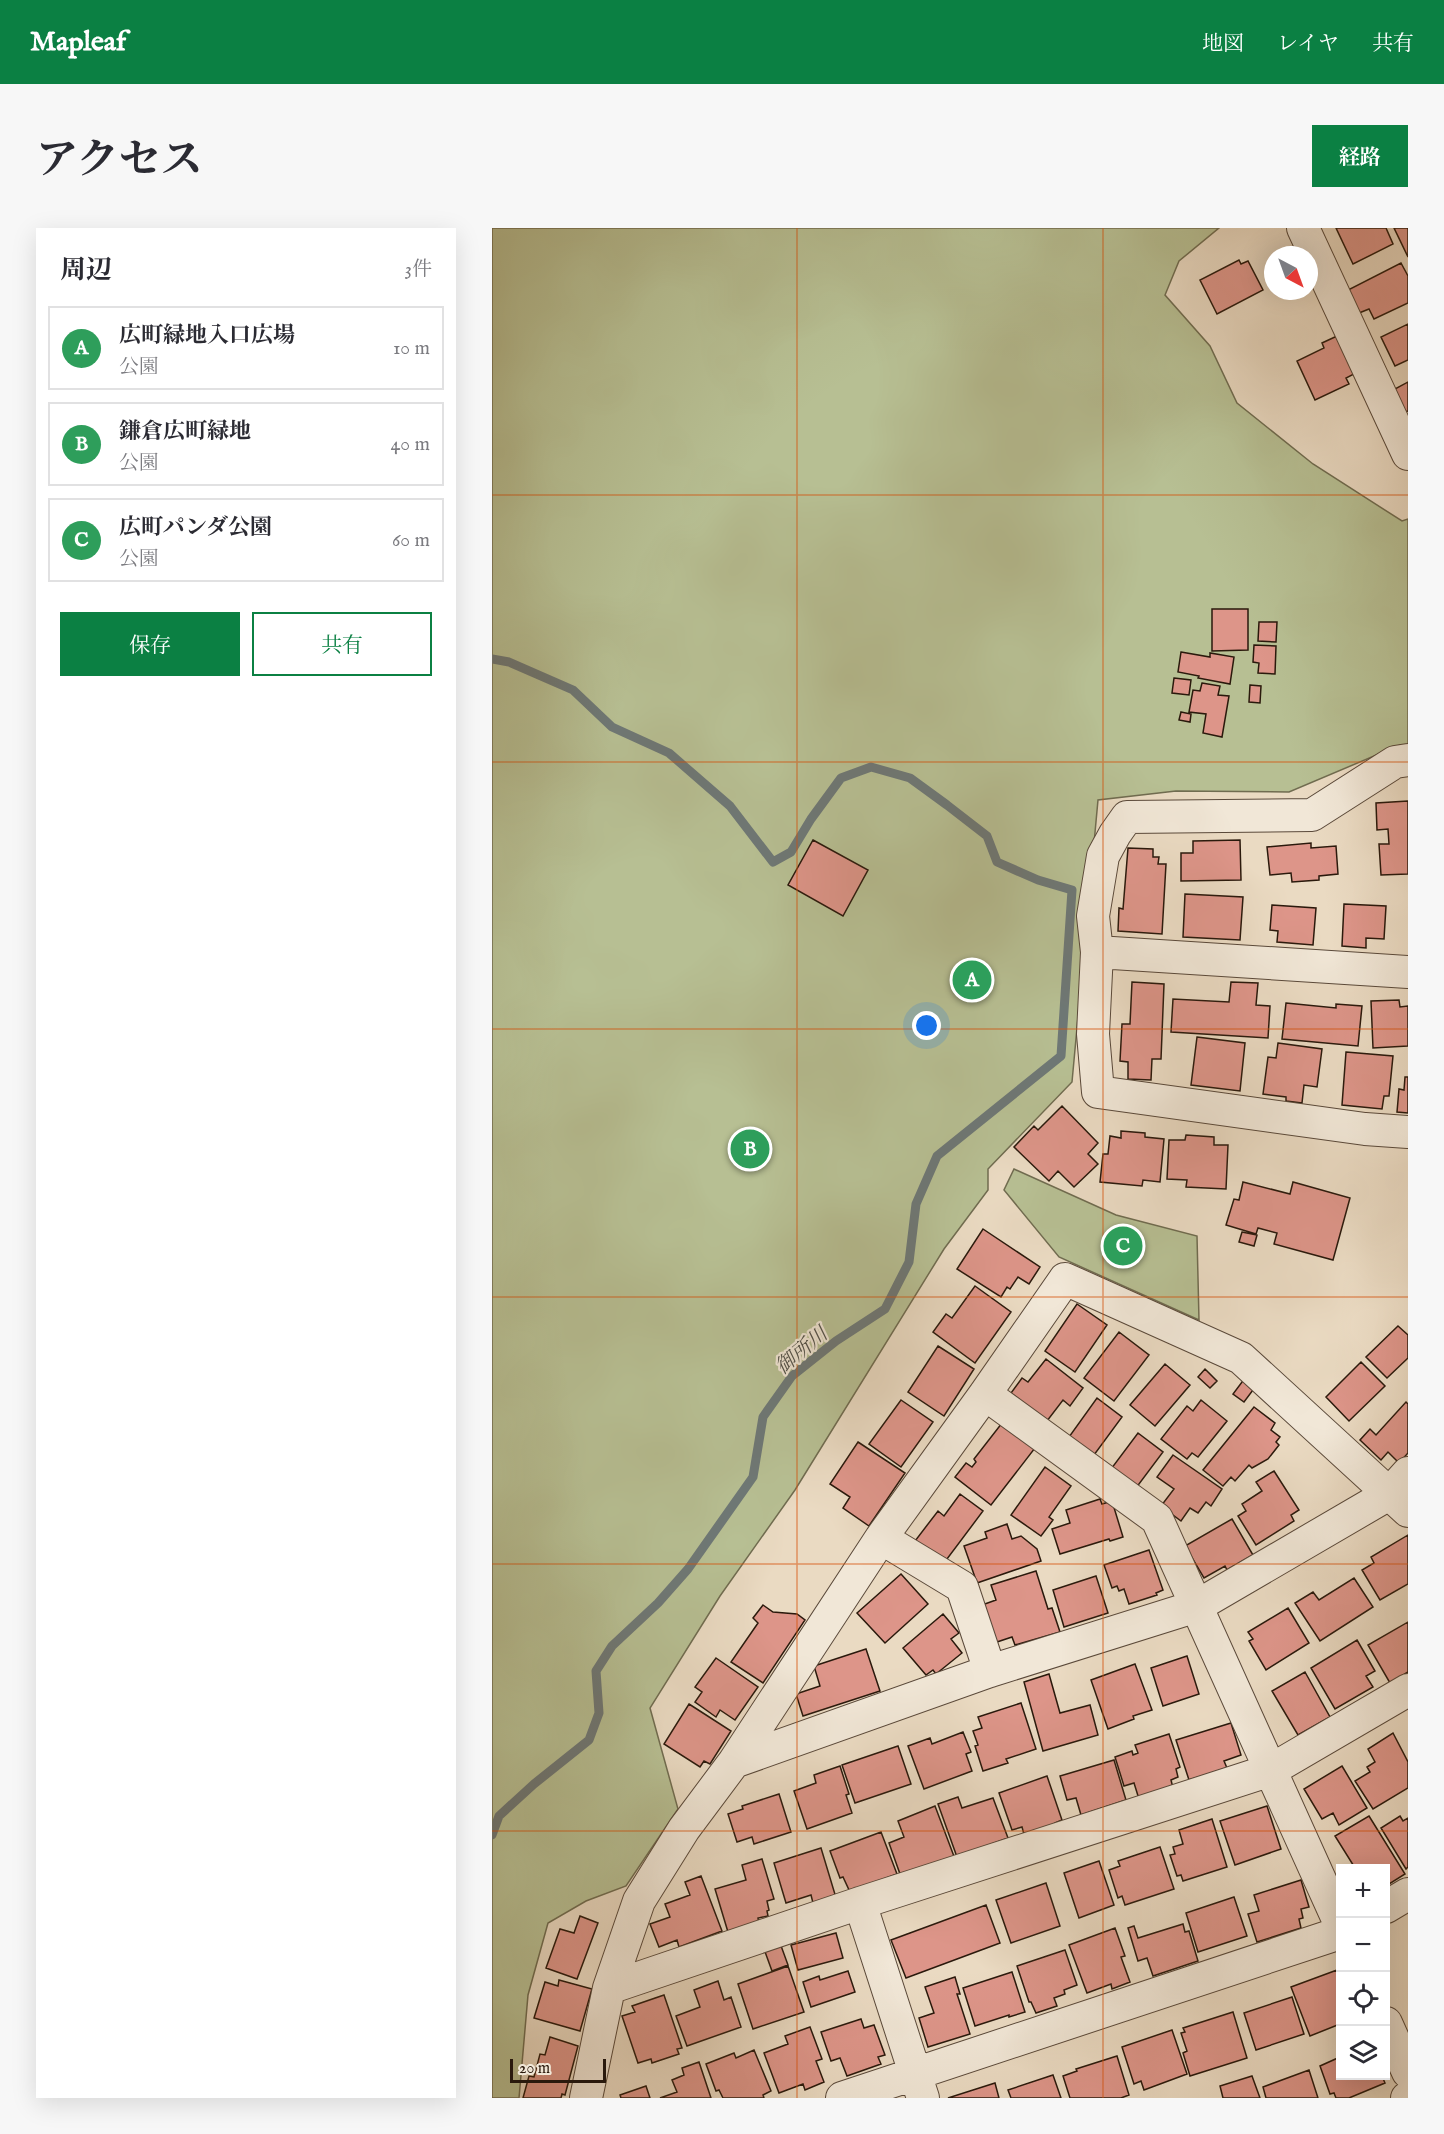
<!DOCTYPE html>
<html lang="ja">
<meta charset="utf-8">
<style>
:root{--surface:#fff;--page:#f7f7f7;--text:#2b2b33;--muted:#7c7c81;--line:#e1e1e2;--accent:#0b8043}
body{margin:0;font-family:"IM FELL English","Noto Serif JP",serif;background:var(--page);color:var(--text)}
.controls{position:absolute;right:18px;bottom:18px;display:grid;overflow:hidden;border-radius:0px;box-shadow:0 6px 24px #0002}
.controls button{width:54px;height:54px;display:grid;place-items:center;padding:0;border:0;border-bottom:2px solid var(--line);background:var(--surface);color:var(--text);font:30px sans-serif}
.compass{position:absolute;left:772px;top:18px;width:54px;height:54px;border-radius:50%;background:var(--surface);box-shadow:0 6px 24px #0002;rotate:139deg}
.scale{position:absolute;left:18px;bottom:15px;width:96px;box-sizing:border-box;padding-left:6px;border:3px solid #2a190c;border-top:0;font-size:16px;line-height:21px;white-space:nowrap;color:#2a190c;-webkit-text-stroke:4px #f1e7d7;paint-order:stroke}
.you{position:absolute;left:435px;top:798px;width:21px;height:21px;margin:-15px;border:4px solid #fff;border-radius:50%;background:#1a73e8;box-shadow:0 0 0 9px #1a73e833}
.badge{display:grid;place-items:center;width:39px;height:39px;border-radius:50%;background:var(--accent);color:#fff;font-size:20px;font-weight:700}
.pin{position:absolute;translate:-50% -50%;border:3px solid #fff;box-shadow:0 2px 6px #0006}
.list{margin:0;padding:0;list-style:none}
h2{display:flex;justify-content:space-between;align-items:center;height:78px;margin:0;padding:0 24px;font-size:26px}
h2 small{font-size:20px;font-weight:400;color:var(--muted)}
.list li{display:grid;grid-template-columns:39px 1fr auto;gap:18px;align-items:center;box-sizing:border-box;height:84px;margin:0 12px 12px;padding:0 12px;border:2px solid var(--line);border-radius:0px}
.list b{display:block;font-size:22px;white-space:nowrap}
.list p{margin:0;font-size:20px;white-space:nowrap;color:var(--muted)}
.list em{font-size:20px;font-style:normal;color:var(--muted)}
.actions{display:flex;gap:12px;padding:18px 24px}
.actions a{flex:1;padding:14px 0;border:2px solid var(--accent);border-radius:0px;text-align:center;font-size:21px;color:var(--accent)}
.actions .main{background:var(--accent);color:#fff}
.icon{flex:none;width:33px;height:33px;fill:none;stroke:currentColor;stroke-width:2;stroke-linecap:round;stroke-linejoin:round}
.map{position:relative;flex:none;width:916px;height:1870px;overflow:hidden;border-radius:0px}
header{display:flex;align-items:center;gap:36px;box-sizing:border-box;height:84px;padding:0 30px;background:var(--accent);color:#fff}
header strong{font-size:28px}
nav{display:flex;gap:33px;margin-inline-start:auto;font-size:21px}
.intro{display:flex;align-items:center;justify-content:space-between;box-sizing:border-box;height:144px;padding:0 36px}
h1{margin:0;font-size:42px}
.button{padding:15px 27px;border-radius:0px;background:var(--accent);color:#fff;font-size:21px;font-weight:700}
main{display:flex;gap:36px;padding:0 36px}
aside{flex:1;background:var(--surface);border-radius:0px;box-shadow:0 6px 24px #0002}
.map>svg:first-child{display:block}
.green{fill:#b7bf93;stroke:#706c50;stroke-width:1.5}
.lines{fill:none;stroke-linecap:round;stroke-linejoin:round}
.stream{stroke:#6e7876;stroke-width:9}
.building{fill:#dd9589;stroke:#2a190c;stroke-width:1.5}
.minor-casing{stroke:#5a493a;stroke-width:34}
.minor{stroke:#f1e7d7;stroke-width:32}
.grid{fill:none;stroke:#d5530c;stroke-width:1.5;stroke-opacity:0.55}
.labels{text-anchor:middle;stroke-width:4.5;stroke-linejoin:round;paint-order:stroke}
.water-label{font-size:20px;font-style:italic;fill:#52514a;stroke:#f1e7d7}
</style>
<header>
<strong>Mapleaf</strong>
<nav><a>地図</a><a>レイヤ</a><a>共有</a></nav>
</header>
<div class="intro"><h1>アクセス</h1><a class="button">経路</a></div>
<main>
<aside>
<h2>周辺<small>3件</small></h2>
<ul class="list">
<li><span class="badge" style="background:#2e9e5b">A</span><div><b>広町緑地入口広場</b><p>公園</p></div><em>10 m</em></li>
<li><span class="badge" style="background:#2e9e5b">B</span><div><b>鎌倉広町緑地</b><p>公園</p></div><em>40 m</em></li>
<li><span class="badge" style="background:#2e9e5b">C</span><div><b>広町パンダ公園</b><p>公園</p></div><em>60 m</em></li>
</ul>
<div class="actions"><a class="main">保存</a><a>共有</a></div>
</aside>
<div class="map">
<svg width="916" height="1870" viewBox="0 0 916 1870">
<rect width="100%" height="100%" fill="#eadac2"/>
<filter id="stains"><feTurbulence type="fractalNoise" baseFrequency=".00333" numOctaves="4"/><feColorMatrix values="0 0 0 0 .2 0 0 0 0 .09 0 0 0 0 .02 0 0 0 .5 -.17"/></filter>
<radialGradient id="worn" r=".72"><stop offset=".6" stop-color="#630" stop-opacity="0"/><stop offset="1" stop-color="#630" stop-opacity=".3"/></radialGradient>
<path class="green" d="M0,0H727L687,33L673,67L718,118L745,175L821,236L910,293L916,291V517H908L797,564L684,563L606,572L580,854L496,941V962L452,1021L303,1262L228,1368L158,1480L186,1581L134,1658L94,1673L56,1695L36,1767L27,1870H0Z
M522,941L624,987L705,1008L707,1092L567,1029L512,962Z"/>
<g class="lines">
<path class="stream" d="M0,431L17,434L81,462L120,499L177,525L238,578L281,634L299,624L319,591L349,550L379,539L418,550L455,577L495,608L505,634L546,652L580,662L569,828L445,928L424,976L417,1034L393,1081L344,1113L300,1148L271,1189L261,1249L196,1341L166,1375L120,1418L104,1443L107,1485L97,1512L42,1556L7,1588L0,1607"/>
</g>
<path class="building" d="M844,0H894L901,16L861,36Z
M902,0H916V29Z
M747,32L749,36L756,33L771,62L725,86L708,52Z
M909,35L916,48V75L882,91L877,81L867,85L856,62Z
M916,96V132L903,138L889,109Z
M845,108L862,146L854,150L857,156L823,172L805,133L832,120L830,115Z
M916,154V183L913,184L901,162Z
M720,381H756V422L720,423Z
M767,394H785L784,414L766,413Z
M762,417L784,418L783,446L766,445L767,435L761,434Z
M689,424L718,429V425L742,429L738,456L706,450L707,448L686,444Z
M682,450L699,452L697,467L680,465Z
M710,455L728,458L726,467L737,468L730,509L711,505L714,486L697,484L701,462L708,463Z
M758,457L769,458L768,475L757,474Z
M689,484L699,486L698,494L687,492Z
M916,573V646L889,647L887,616H897L896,601L885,602L884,575Z
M321,612L376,642L351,688L296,657Z
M748,612L749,652L689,653V625H701V613Z
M819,615V620L844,618L846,646L827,648V652L800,654L799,645L778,647L775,619Z
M636,620L661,621V629H667L666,636H674L670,706L626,703L627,680L631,681Z
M693,666L751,669L748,712L691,709Z
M852,676L894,678L892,711L874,710V720L850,718Z
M780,677L824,680L821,717L785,714L786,703L778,702Z
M640,754L672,756L669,831H660L659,852L636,851V834L628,833L630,796H638Z
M739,754L766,755L764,777L778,778L776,810L679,804L681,771L737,774Z
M907,772L908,779L916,778V818L881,820L879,773Z
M794,775L844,780V776L870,778L866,818L790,811Z
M705,809L753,815L748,863L699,857Z
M786,815L830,821L825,859L812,857L810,875L794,873V869L771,866L776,829L784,830Z
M854,824L901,828L897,868H892L890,881L850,877Z
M913,849H916V885L905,884L907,861L912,862Z
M570,878L606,915L596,926L606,936L582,959L566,943L557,953L522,919L542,898L546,902Z
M629,903L653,905V909L672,911L668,954L651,952L650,958L608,954L611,926H616L618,908L629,910Z
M694,907L722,909V917H736L734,961L694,959L695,952L675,951L677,912H693Z
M751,954L798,966L801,954L858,970L841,1032L782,1016L785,1005L766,1000L764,1006L734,997L742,971L747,972Z
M491,1001L548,1039L537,1056L526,1049L518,1061L515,1059L509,1069L465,1041Z
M750,1004L765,1007L762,1018L747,1014Z
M483,1058L519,1084L483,1135L441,1104L454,1086L460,1090Z
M585,1076L615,1097L583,1144L553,1123Z
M906,1098L916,1107V1130L895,1150L874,1129Z
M627,1104L657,1127L622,1173L592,1150Z
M446,1118L482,1141L452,1188L416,1164Z
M554,1131L591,1160L578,1178L571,1172L555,1193L519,1165L530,1150L536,1154Z
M869,1134L893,1158L857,1193L834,1169Z
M673,1136L698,1157L663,1198L638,1177Z
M713,1141L725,1153L718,1160L706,1149Z
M753,1150L764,1158L752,1174L741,1166Z
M605,1170L630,1189L602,1227L577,1209Z
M409,1172L441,1194L409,1239L377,1216Z
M709,1172L735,1193L706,1229L700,1225L695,1231L669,1211L695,1178L701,1183Z
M914,1174L916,1176V1225L907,1235L896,1224L889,1232L868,1212L878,1201L884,1207Z
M762,1179L783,1195L779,1202L788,1209L784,1214L787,1217L776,1231L760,1240L757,1237L743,1253L739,1249L731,1258L711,1242Z
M510,1195L543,1220L499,1277L463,1249L474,1235L480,1239L484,1234L482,1231Z
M646,1205L671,1224L644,1260L619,1241Z
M366,1214L413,1245L377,1298L351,1280L358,1269L338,1256Z
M681,1227L730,1261L719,1278L714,1274L706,1285L698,1280L689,1293L669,1278L682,1261L665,1249Z
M553,1239L579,1258L557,1289L561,1292L549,1308L519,1287Z
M782,1243L807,1282L799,1287L802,1293L764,1317L746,1288L754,1283L750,1276L770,1263L764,1254Z
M468,1266L491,1283L452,1335L423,1313L446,1283L452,1288Z
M608,1271L610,1276L620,1273L631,1309L618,1313L617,1311L568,1326L560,1301L578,1295L574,1282Z
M740,1291L761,1327L735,1342L733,1338L712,1350L693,1318Z
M515,1296L520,1311L529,1308L545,1321L549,1333L485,1355L472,1318L495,1310L493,1304Z
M916,1307V1356L888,1372L870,1342L882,1335L879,1329Z
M657,1322L671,1362L664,1365L665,1367L637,1376L632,1361L627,1363L625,1358L620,1360L612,1337Z
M544,1343L556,1381L560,1380L568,1404L523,1417L520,1409L502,1415L490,1377L504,1372L499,1357Z
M409,1346L436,1376L393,1415L365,1385Z
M604,1348L616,1385L572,1399L561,1362Z
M862,1350L881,1379L828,1413L803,1375L821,1364L827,1372Z
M271,1377L281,1384L305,1386L313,1392L271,1455L239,1434L266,1395L261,1390Z
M796,1380L817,1415L774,1442L757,1413L761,1411L756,1404Z
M451,1386L467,1405L459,1411L470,1425L444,1446L441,1442L434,1447L411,1420Z
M916,1394V1444L898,1455L876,1417Z
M865,1412L883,1443L874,1448L881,1459L843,1481L819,1440Z
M374,1421L388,1463L311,1488L304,1466L328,1458L322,1438Z
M695,1428L707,1466L671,1478L659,1440Z
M224,1430L266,1459L243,1492L228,1482L224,1489L203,1474L210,1464L203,1459Z
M643,1436L660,1482L641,1488L642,1491L616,1501L599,1452Z
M813,1444L838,1489L806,1507L780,1463Z
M557,1446L568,1485L598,1477L606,1507L551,1523L532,1454Z
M529,1475L544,1521L514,1531L516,1535L491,1543L483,1518L486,1517L481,1503L490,1500L486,1489Z
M197,1476L239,1503L218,1536L212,1533L208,1539L172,1516Z
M739,1495L749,1527L732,1533L735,1540L697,1552L684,1512Z
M471,1504L479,1524L474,1526L480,1543L432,1561L416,1518L438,1510L440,1516Z
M901,1505L916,1534V1560L881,1581L863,1553L878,1544L875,1539L883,1534L876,1521Z
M677,1506L688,1539L684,1541L686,1549L679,1552L681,1560L647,1571L642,1555L632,1558L623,1529L640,1523L641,1527L646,1525L643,1517Z
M406,1518L419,1556L363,1575L350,1537Z
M622,1532L634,1572L589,1587L584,1570L575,1572L568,1548Z
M348,1538L357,1566L354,1567L360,1585L315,1601L302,1563L324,1555L322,1547Z
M850,1538L875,1580L847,1597L841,1585L830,1591L812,1561Z
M555,1548L570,1592L563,1595L564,1599L533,1610L530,1599L520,1602L507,1565Z
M287,1566L299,1604L262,1616L260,1609L245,1614L236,1586L251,1581L250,1578Z
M466,1569L470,1580L501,1570L516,1610L465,1629L446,1576Z
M443,1578L463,1631L408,1646L397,1615L412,1609L406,1593Z
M775,1578L789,1621L743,1637L728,1593Z
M877,1588L913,1646L894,1658V1640H863L843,1608Z
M908,1588L911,1593L916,1590V1639L914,1641L889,1600Z
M720,1591L735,1639L691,1653L689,1647L685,1648L678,1627L683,1626L681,1619L691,1616L687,1602Z
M389,1604L405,1646L358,1664L351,1649L348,1650L338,1623Z
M668,1619L682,1661L633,1677L630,1668L626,1670L617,1642L628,1638L626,1633Z
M329,1620L345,1673L321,1675L319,1667L294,1675L282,1635Z
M270,1631L282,1671L275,1673L277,1682L275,1683L276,1688L266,1690L267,1695L236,1704L223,1661L254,1652L250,1637Z
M607,1633L622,1677L587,1690L572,1645Z
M209,1648L230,1703L187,1719L185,1712L167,1719L158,1696L178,1689L173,1676L198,1667L193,1654Z
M809,1652L817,1679L809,1681L811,1690L807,1691L809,1700L765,1714L756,1686L767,1683L762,1667Z
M554,1655L568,1698L519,1715L504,1672Z
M742,1669L755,1708L706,1724L694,1685Z
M494,1677L508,1715L414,1750L399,1712Z
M88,1688L106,1695L85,1751L54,1740L68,1701L82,1705Z
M691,1696L693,1704L697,1703L706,1733L661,1748L655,1730L646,1733L636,1700L642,1698L646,1710Z
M623,1700L633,1728L629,1729L638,1754L620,1761L619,1756L595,1765L577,1717Z
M344,1705L351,1730L306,1742L299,1717Z
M288,1715L296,1737L280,1743L272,1721Z
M573,1722L585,1757L572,1762L573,1766L562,1770L565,1778L544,1785L539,1774H537L525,1738Z
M296,1738L312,1784L261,1801L246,1756Z
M845,1742L848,1750V1789L846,1790L848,1796L818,1808L799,1759Z
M356,1743L363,1764L319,1779L311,1754L327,1748L328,1752Z
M520,1744L533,1784L517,1789V1787L483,1798L471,1760Z
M463,1749L468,1766H465L478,1806L436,1819L427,1790L442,1785L433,1759Z
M67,1752L100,1761L88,1803L42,1790L53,1754L66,1758Z
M226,1753L232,1772L239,1769L249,1799L195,1818L184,1788L208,1779L202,1762Z
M172,1767L190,1820L185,1821L187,1826L160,1835L159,1831L146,1835L130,1788L143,1784L140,1778Z
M800,1769L812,1806L764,1822L752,1785Z
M741,1784L755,1830L698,1848L691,1825L695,1823L689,1805L693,1804L691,1800Z
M369,1791L372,1800L382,1797L393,1827L386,1829L389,1836L355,1848L348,1830L339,1833L329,1804Z
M318,1799L330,1831L324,1833L332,1854L313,1862L311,1856L287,1865L272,1825L296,1816L293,1808Z
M680,1802L695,1846L652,1862L649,1853L642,1856L630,1819Z
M58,1809L86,1818L73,1867L70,1866L69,1870H31L37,1848L42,1849L48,1826L53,1827Z
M262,1822L279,1863L271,1867L272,1870H231L227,1862L224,1863L214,1836L242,1825L244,1830Z
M625,1828L637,1867L629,1870H578L571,1848L585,1843L584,1841Z
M848,1829V1848H890L893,1855L857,1870H844L842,1865L838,1866L828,1838Z
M207,1834L219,1870H168L185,1864L180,1852L192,1847L190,1840Z
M817,1842L826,1870H774L771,1859Z
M561,1847L569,1870H519L516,1862Z
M760,1848L768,1870H731L728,1858Z
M503,1855L507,1870H456Z
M154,1858L158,1870H129L128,1867Z"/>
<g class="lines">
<g class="minor-casing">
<path id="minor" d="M811,0L916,226
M916,532L903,534L820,587L635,589L623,606L611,628L601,688L605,724L601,806L606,864L873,901L916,904
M605,724L916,744
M493,1166L665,1291L848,1696
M389,1310L470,1359L498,1443
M242,1534L498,1443L705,1378L897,1266L916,1245
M368,1675L431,1870
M894,1679L916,1666
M117,1760L368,1675L779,1542L916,1462
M894,1795L916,1844
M94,1870L117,1760L147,1673L192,1601L242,1534L389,1310L493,1166L573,1051L749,1130L916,1283
M350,1870L848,1705
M915,1870H916"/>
</g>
<use href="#minor" class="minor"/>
</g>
<path class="grid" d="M305,0V1870M611,0V1870M0,267H916M0,534H916M0,801H916M0,1069H916M0,1336H916M0,1603H916"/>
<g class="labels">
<g class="water-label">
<text transform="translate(309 1122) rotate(-40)" y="7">御所川</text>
</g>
</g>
<rect width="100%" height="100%" filter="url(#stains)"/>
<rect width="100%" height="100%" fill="url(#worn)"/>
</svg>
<div class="controls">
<button>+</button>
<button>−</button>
<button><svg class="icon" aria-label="locate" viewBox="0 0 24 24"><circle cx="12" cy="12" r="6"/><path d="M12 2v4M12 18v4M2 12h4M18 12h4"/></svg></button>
<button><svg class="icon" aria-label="layers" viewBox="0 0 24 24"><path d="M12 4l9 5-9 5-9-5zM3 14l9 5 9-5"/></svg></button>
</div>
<svg class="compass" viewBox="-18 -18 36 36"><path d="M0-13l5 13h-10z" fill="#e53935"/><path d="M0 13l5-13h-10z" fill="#7c7c81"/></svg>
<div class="scale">20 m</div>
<div class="you"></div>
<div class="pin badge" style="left:480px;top:752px;background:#2e9e5b">A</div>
<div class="pin badge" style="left:258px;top:921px;background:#2e9e5b">B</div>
<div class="pin badge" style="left:631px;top:1018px;background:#2e9e5b">C</div>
</div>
</main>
